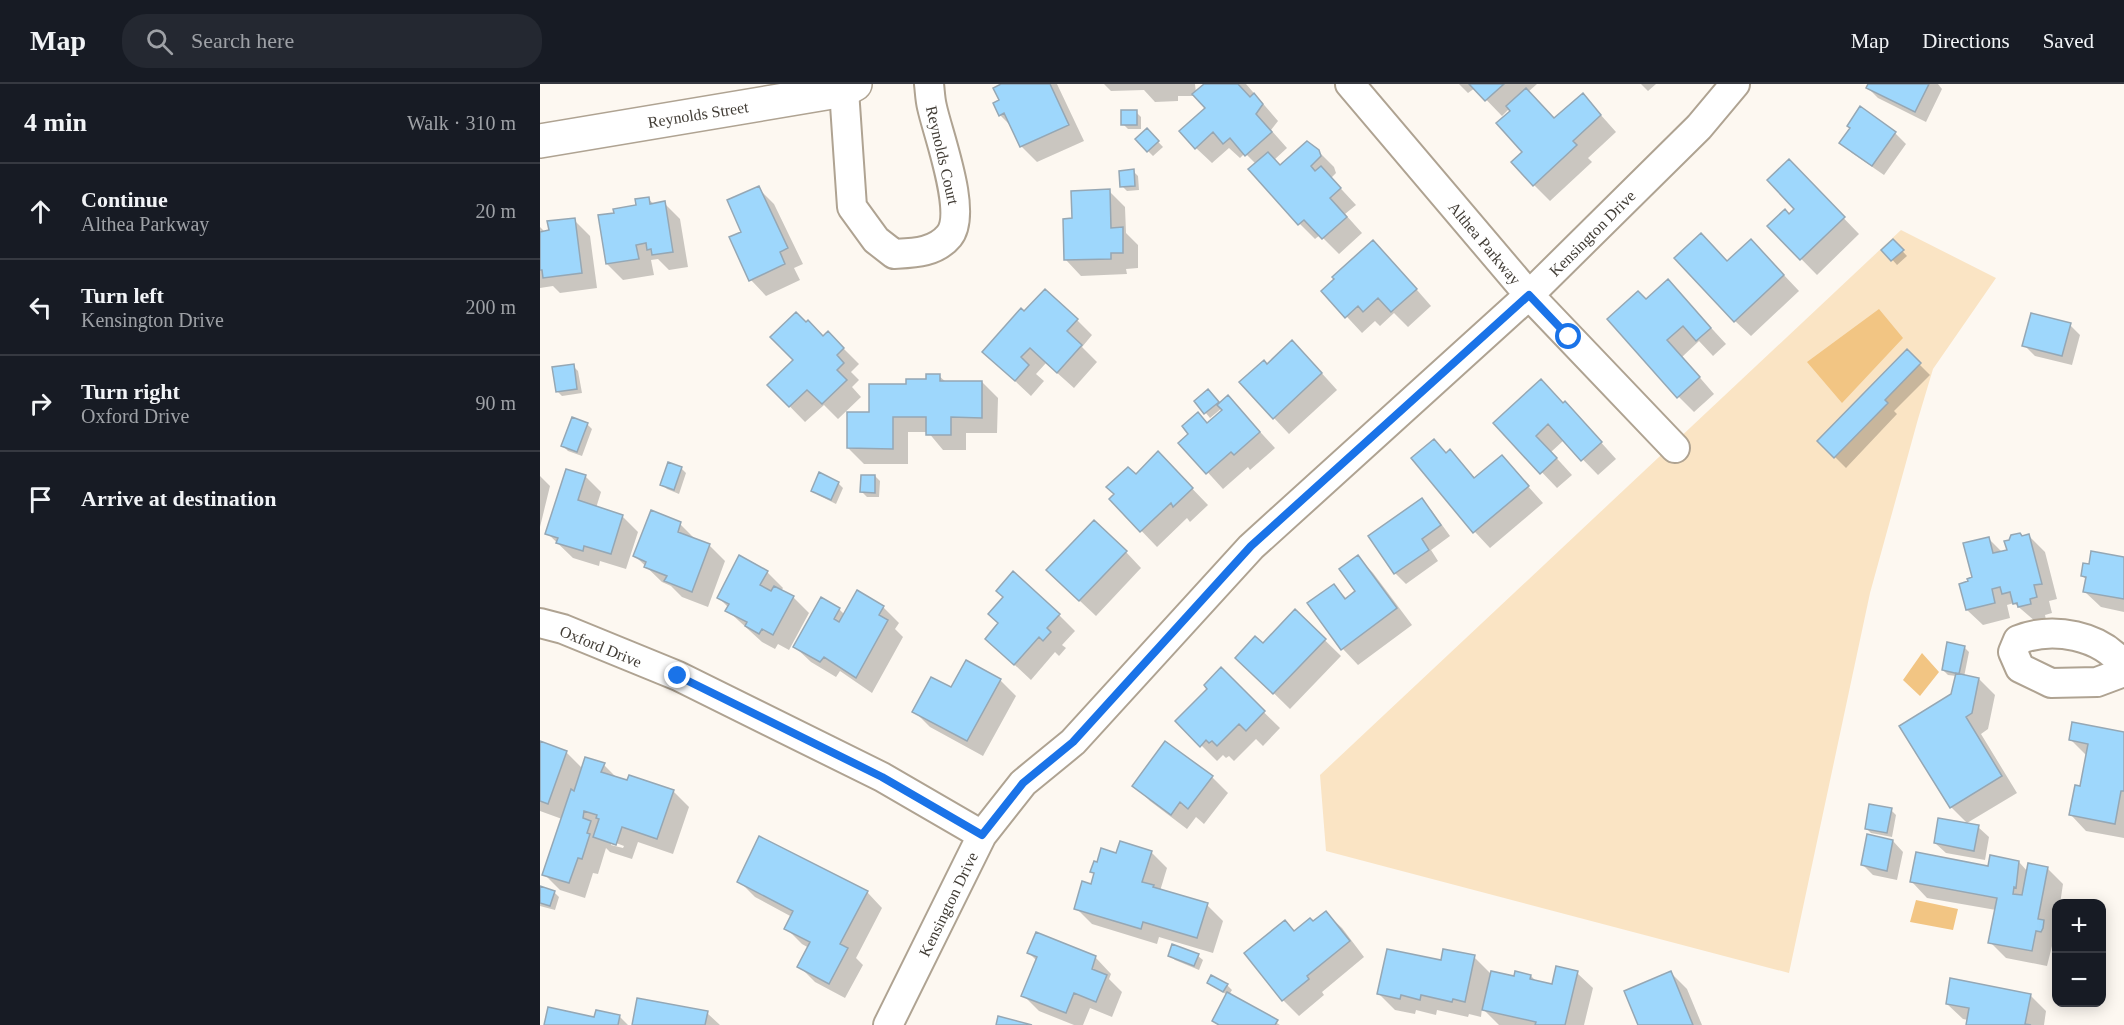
<!DOCTYPE html>
<meta charset="utf-8">
<style>
:root{--surface:#171b24;--page:#242831;--text:#f1f3f6;--muted:#9ea1a6;--line:#363941}
body{margin:0;font-family:Georgia,serif;background:var(--page);color:var(--text)}
.controls{position:absolute;right:18px;bottom:18px;display:grid;overflow:hidden;border-radius:12px;box-shadow:0 3px 15px #0003}
.controls button{width:54px;height:54px;display:grid;place-items:center;padding:0;border:0;border-bottom:2px solid var(--line);background:var(--surface);color:var(--text);font:30px sans-serif}
.stop{position:absolute;width:18px;height:18px;margin:-14px;border:4px solid #1a73e8;border-radius:50%;background:#fff}
.stop.end{background:#1a73e8;border-color:#fff;box-shadow:0 2px 6px #0008}
.list{margin:0;padding:0;list-style:none}
h2{display:flex;justify-content:space-between;align-items:center;height:78px;margin:0;padding:0 24px;font-size:26px}
h2 small{font-size:20px;font-weight:400;color:var(--muted)}
.list li{display:grid;grid-template-columns:39px 1fr auto;gap:18px;align-items:center;box-sizing:border-box;height:96px;padding:0 24px;border-top:2px solid var(--line)}
.list b{display:block;font-size:22px;white-space:nowrap}
.list p{margin:0;font-size:20px;white-space:nowrap;color:var(--muted)}
.list em{font-size:20px;font-style:normal;color:var(--muted)}
.icon{flex:none;width:33px;height:33px;fill:none;stroke:currentColor;stroke-width:2;stroke-linecap:round;stroke-linejoin:round}
.map{position:relative;flex:none;width:1584px;height:941px;overflow:hidden}
header{display:flex;align-items:center;gap:36px;box-sizing:border-box;height:84px;padding:0 30px;background:var(--surface);border-bottom:2px solid var(--line)}
header strong{font-size:28px}
nav{display:flex;gap:33px;margin-inline-start:auto;font-size:21px}
.search{width:420px;height:54px;background:var(--page);display:flex;align-items:center;gap:15px;box-sizing:border-box;padding:0 21px;border-radius:24px;color:var(--muted);font-size:22px}
main{display:flex}
aside{flex:1;background:var(--surface)}
.map>svg:first-child{display:block}
.green{fill:#fae4c4}
.water{fill:#f2c583}
.shadow{fill:#0003;fill-rule:evenodd}
.building{fill:#9ed7fc;stroke:#95a7b4;stroke-width:1.5}
.lines{fill:none;stroke-linecap:round;stroke-linejoin:round}
.minor-casing{stroke:#afa392;stroke-width:32}
.tertiary-casing{stroke:#afa392;stroke-width:36}
.minor{stroke:#fff;stroke-width:28}
.tertiary{stroke:#fff;stroke-width:33}
.route{stroke:#1a73e8;stroke-width:8}
.labels{text-anchor:middle;stroke-width:6;stroke-linejoin:round;paint-order:stroke}
.street-label{font-size:16px;fill:#413c35;stroke:#fff}
</style>
<header>
<strong>Map</strong>
<div class="search"><svg class="icon" aria-label="search" viewBox="0 0 24 24"><circle cx="10" cy="10" r="6"/><path d="M15 15l6 6"/></svg>Search here</div>
<nav><a>Map</a><a>Directions</a><a>Saved</a></nav>
</header>
<main>
<aside>
<h2>4 min<small>Walk · 310 m</small></h2>
<ul class="list">
<li><svg class="icon" aria-label="ahead" viewBox="0 0 24 24"><path d="M12 20V5M6 11l6-6 6 6"/></svg><div><b>Continue</b><p>Althea Parkway</p></div><em>20 m</em></li>
<li><svg class="icon" aria-label="left" viewBox="0 0 24 24"><path d="M17 20v-9H6M10 6l-5 5 5 5"/></svg><div><b>Turn left</b><p>Kensington Drive</p></div><em>200 m</em></li>
<li><svg class="icon" aria-label="right" viewBox="0 0 24 24"><path d="M7 20v-9h11M14 6l5 5-5 5"/></svg><div><b>Turn right</b><p>Oxford Drive</p></div><em>90 m</em></li>
<li><svg class="icon" aria-label="arrive" viewBox="0 0 24 24"><path d="M6 21V4h12l-3 4 3 4H6"/></svg><div><b>Arrive at destination</b></div></li>
</ul>
</aside>
<div class="map">
<svg width="1584" height="941" viewBox="0 0 1584 941">
<rect width="100%" height="100%" fill="#fdf8f1"/>
<path class="green" d="M1361,146L1456,194L1393,285L1378,335L1330,509L1249,889L786,767L780,691Z"/>
<path class="water" d="M1339,225L1363,254L1302,319L1267,278Z
M1382,569L1399,588L1380,612L1363,596Z
M1376,816L1418,825L1413,846L1370,838Z"/>
<path class="shadow" d="M465,0H517L544,57L497,78L481,62L473,44L460,31Z
M564,0H655L656,9L666,0H706L738,37L731,46L747,64L734,76L741,83L778,67L794,83L796,89L791,94L816,121L805,130L822,149L799,170L780,151L775,155L759,139L716,80L705,69L700,74L689,64L672,79L656,64L667,24L656,12H638V17L615,18L604,6L571,7Z
M919,0H997L988,8L1015,35L1043,11L1076,48L1048,74L1052,78L1010,117L994,101L972,27L970,24L962,32L935,4L928,9Z
M1101,0H1116L1108,7Z
M1330,0H1398L1402,5L1386,38L1338,14L1328,4Z
M1321,24L1355,49L1366,60L1344,91L1312,69L1301,59L1311,44Z
M596,28L601,33V45H588L583,40Z
M607,46L623,63L613,72L608,67Z
M593,87L598,92L599,106L587,107L582,102Z
M1264,93L1319,150L1277,191L1229,142L1249,132L1257,125Z
M218,104L234,120L263,180L254,184L260,196L226,212L211,196L203,148Z
M569,107L585,123L586,149L598,161V184L586,185L587,190L541,192L526,176L533,136Z
M108,115L114,120L124,119L140,135L148,183L129,186L118,175L111,176L114,191L83,196L67,180L76,130L98,122Z
M34,136L50,152L57,204L20,209L13,202L0,204V143L5,148Z
M1353,157L1367,172L1357,181L1344,166Z
M1226,172L1259,207L1211,252L1195,237L1187,178Z
M849,174L891,222L868,243L854,229L840,242L835,237L822,249L783,207Z
M1128,197L1186,260L1173,272L1159,257L1142,273L1174,310L1154,328L1138,312L1106,217Z
M484,229L537,236L552,251L542,263L557,278L534,304L506,279L496,290L504,297L491,312L460,283Z
M266,240L283,254L288,249L319,280L311,288L319,296L312,303L321,313L298,335L284,321L265,338L229,301L255,276Z
M1530,241L1540,251L1532,281L1495,272L1484,261Z
M1367,268L1390,291L1354,327L1357,330L1306,384L1279,357Z
M768,274L797,306L749,350L734,334L727,282Z
M33,282L38,287L42,309L22,312L17,307Z
M399,292L406,298H442L458,314L457,349H426V366H403L388,348H368V380H324L308,364L330,329L367,302Z
M673,312L680,320L688,313L735,364L710,386L708,383L683,405L641,359L684,327L682,324L670,334L656,317Z
M1024,320L1040,335L1076,375L1058,391L1024,356L1011,368L1032,391L1017,404L955,339Z
M47,340L52,345L42,372L28,367L23,362Z
M910,367L936,395L962,373L1003,419L950,464L935,448L873,375L907,370Z
M618,369L668,421L650,438L647,434L617,463L571,415Z
M141,384L146,389L139,410L127,405L122,400Z
M0,392L10,402L0,443Z
M45,392L61,408L56,424L82,432L98,448L86,485L60,477L59,482L33,474L7,449Z
M335,392L340,397L339,413H327L322,408Z
M298,399L303,404L296,420L278,411L273,406Z
M882,416L892,427L910,452L891,466L898,477L866,500L855,489L830,452Z
M140,440L156,456L169,461L185,477L168,523L142,513L131,502L122,498L95,472Z
M1489,452L1505,468L1517,515L1509,517L1512,529L1505,531L1506,536L1496,538L1474,519L1467,521L1470,534L1443,541L1427,526L1434,494L1448,454L1463,469L1468,467Z
M586,468L601,484L556,532L524,502Z
M818,473L833,489L872,541L818,581L803,565L769,520L794,502L807,515L818,507Z
M1584,474V528L1561,523L1545,508L1547,496L1542,492L1550,481Z
M227,488L243,504L241,507L253,513L269,529L249,566L238,560L235,565L222,558L187,526L189,524L178,513Z
M343,523L359,539L355,545L363,553L332,609L300,587L296,593L271,578L255,563L299,525L305,531Z
M755,527L801,572L750,625L713,589L723,561Z
M519,531L535,547L522,561L526,564L519,572L515,568L491,596L463,570Z
M1424,563L1429,568L1424,593L1439,595L1455,611L1448,645L1441,650L1477,709L1427,739L1411,723L1361,642L1413,610L1416,592L1408,591L1403,586Z
M681,586L740,644L723,662L716,655L694,677L689,672L686,674L683,671L677,677L637,637L669,605Z
M460,596L476,612L443,672L390,643L374,627L412,605Z
M1584,650V754L1546,747L1531,731L1541,704L1546,671L1530,655Z
M0,659L26,668L43,685L64,681L78,695L133,707L149,723L133,770L98,758L92,775L70,768L66,764L58,790L53,789L45,814L20,806L4,790L22,735L0,727ZM71,757L84,762L83,764L71,761Z
M672,693L688,709L664,740L656,733L647,745L610,717L594,701Z
M1351,726L1356,731L1352,753L1331,749L1326,744Z
M1438,743L1449,753L1445,776L1406,769L1395,759Z
M1353,757L1363,768L1357,796L1333,791L1322,780Z
M611,768L627,784L620,807L667,821L683,837L673,869L619,853L617,860L552,840L536,824L551,802L555,790L552,787L577,771Z
M1479,778L1488,788L1507,784L1523,800L1520,820H1516L1514,848L1516,851V863L1512,862L1507,882L1466,874L1450,858L1456,826L1387,814L1372,798Z
M199,797L327,808L342,824L316,874L323,881L305,914L275,898L259,882L269,864L262,860L246,844L252,833L215,813Z
M0,804L14,808L19,813L15,826L0,822Z
M786,829L802,844L824,873L782,908L784,911L759,932L743,916L755,848L773,839Z
M496,850L556,874L571,890L569,895L582,908L572,933L550,924L543,941H534L499,927L483,911L497,877L489,869Z
M630,871L658,872L663,876L659,886L635,876Z
M934,873L952,891L976,894L991,892L997,898L1013,902L1037,889L1053,904L1044,941H959L942,924L941,933L929,930L928,933L897,926L896,931L876,926L875,930L855,926L839,910L902,878Z
M1131,889L1147,905L1162,941H1099Z
M669,898L687,901L692,906L689,911L740,941H678L673,937L687,911Z
M1490,911L1506,927L1504,941H1427L1428,936L1423,935L1407,920Z
M167,929L180,941H94Z
M80,933L88,941H5L55,935Z"/>
<path class="building" d="M461,0H510L529,41L480,63L464,29L459,32L453,19L459,16L453,4Z
M664,0H698L710,13L714,9L723,20L716,30L732,48L705,72L690,54L683,60L673,48L655,65L639,47L665,24L652,10Z
M929,0H964L945,17Z
M1328,0H1389L1375,28L1326,4Z
M986,4L1014,34L1043,9L1061,31L1033,57L1037,61L993,102L971,78L982,68L956,39L970,27L966,22Z
M1320,22L1356,48L1332,82L1299,59L1310,44L1307,42Z
M581,26H597V41H581Z
M607,44L619,57L607,68L595,55Z
M767,57L779,66L781,72L771,82L775,87L781,82L801,104L790,114L807,133L782,155L764,136L758,141L708,85L728,68L740,81Z
M1249,75L1305,133L1260,176L1227,142L1245,125L1249,130L1254,125L1227,96Z
M594,85L595,102L580,103L579,87Z
M219,102L248,164L240,168L245,180L209,197L189,153L201,148L187,116Z
M570,105L571,144L583,143V169H571V175L524,176L523,135L532,134L531,107Z
M109,113L110,120L125,117L133,168L112,171L111,165L107,166L106,159L96,161L99,175L66,180L58,131L74,129L73,125L96,121L95,115Z
M35,134L42,189L3,194L2,186H0V148L9,146L7,137Z
M1161,149L1187,177L1211,155L1244,191L1194,238L1134,174Z
M1353,155L1364,166L1351,177L1341,166Z
M833,156L877,205L851,228L838,214L823,228L818,222L805,234L781,207L794,195L792,193Z
M1128,195L1171,244L1156,257L1143,242L1127,256L1160,293L1137,314L1067,235L1098,207L1106,215Z
M505,205L538,235L527,247L542,261L517,289L490,264L481,273L489,281L475,297L442,268L481,224L484,227Z
M256,228L266,238L268,236L283,252L288,247L304,264L297,271L304,279L297,286L307,296L282,320L267,306L249,323L227,301L253,276L230,253Z
M1491,229L1531,239L1522,272L1482,262Z
M752,256L782,289L733,335L699,298L724,276L727,280Z
M1367,265L1381,279L1345,316L1348,319L1294,374L1277,357Z
M34,280L37,305L16,308L12,283Z
M386,290H400V297H442V334L411,333V351H386V333H353V365L307,364V328H329V300H366V295H386Z
M1001,295L1023,319L1025,317L1062,358L1041,377L1008,340L996,352L1017,374L1000,390L953,339Z
M668,305L679,318L664,330L654,317Z
M688,311L720,348L694,371L691,368L666,390L638,359L648,350L642,342L658,328L667,339L682,326L677,321Z
M32,333L48,339L37,368L21,362Z
M894,355L906,369L910,365L934,394L962,371L989,402L933,449L871,374Z
M618,367L653,404L633,423L631,419L600,448L569,415L574,410L566,403L588,383L596,390Z
M128,378L142,383L134,406L120,401Z
M26,385L46,391L38,416L83,431L71,470L44,462L43,467L16,459L18,454L5,450Z
M279,388L299,398L291,416L271,407Z
M321,391H335V409L320,408Z
M882,414L901,441L882,455L889,466L854,490L828,452Z
M111,426L141,438L138,448L170,460L152,508L124,497L127,492L104,483L106,478L93,472Z
M554,436L587,467L539,517L506,486Z
M1480,449L1482,452L1489,450L1502,500L1494,501L1497,513L1490,515L1491,520L1478,523L1477,519L1473,520L1470,508L1462,510L1460,503L1452,505L1455,519L1426,526L1419,500L1428,497L1427,495L1432,493L1423,459L1449,453L1453,469L1467,466L1464,457L1469,456L1471,451Z
M1551,467L1584,473V515L1543,508L1546,493L1541,492L1543,479L1549,480Z
M199,471L228,487L220,501L231,507L234,502L254,512L233,551L222,545L219,550L205,542L207,538L185,527L189,520L177,514Z
M818,471L857,524L801,566L767,519L794,500L805,515L815,507L799,485Z
M473,487L520,530L507,544L511,548L503,557L499,553L474,581L445,555L458,539L448,530L463,513L456,507Z
M317,506L344,522L339,531L348,536L316,594L284,573L280,578L253,563L281,513L300,524L294,535L299,538Z
M755,525L786,555L733,610L695,574L715,552L723,559Z
M1407,558L1425,562L1419,590L1402,586Z
M426,576L461,595L427,657L372,628L391,593L411,603Z
M681,583L725,627L706,647L699,640L677,662L672,657L669,659L666,656L660,663L635,637L667,605L664,601Z
M1416,589L1439,594L1432,629L1426,633L1462,692L1410,724L1359,642L1411,610Z
M1532,638L1584,648V707H1581L1575,740L1529,731L1535,701L1540,702L1548,660L1529,656Z
M0,657L27,667L8,720L0,717Z
M625,657L673,692L648,725L640,718L631,731L592,702Z
M45,673L65,679L61,688L87,696L89,691L134,706L117,755L82,743L76,761L53,753L59,735L56,734L57,731L44,727L43,734L51,737L47,749L50,750L42,775L38,774L29,799L2,791L31,705L34,707Z
M1329,720L1352,724L1347,749L1325,745Z
M1398,734L1439,741L1434,767L1394,759Z
M1327,750L1353,756L1347,787L1321,781Z
M219,752L328,807L300,860L308,864L289,900L257,883L270,858L244,845L253,827L197,798Z
M580,757L612,767L602,798L614,801L613,803L668,819L657,854L603,838L601,845L534,825L542,797L551,800L554,789L550,788L554,777L557,778L561,764L576,769Z
M1376,768L1448,782L1450,771L1479,777L1476,804L1474,803L1473,810L1482,811L1488,779L1508,783L1498,835L1504,836L1503,844L1501,848L1496,847L1492,867L1448,859L1457,814L1370,798Z
M0,802L15,807L10,822L0,819Z
M786,827L810,857L767,892L769,895L742,917L704,869L745,836L754,847L770,834L773,837Z
M496,848L556,872L552,885L567,891L556,918L534,909L526,929L481,912L497,873L487,869Z
M632,860L659,870L654,882L628,872Z
M847,865L901,876L903,865L935,871L925,918L913,915L912,918L881,911L880,916L861,911L860,915L837,910Z
M1016,882L1038,887L1025,941H995L996,938L942,926L951,887L974,892L975,887L991,891L990,895L1012,900Z
M1131,887L1153,941H1098L1084,907Z
M671,891L688,900L683,908L667,899Z
M1410,894L1491,910L1485,940L1491,941H1426L1429,924L1406,920Z
M687,908L738,936L735,941H679L672,937Z
M97,914L168,927L165,941H92Z
M8,923L54,933L56,926L80,931L78,941H4Z
M458,932L492,941H456Z"/>
<g class="lines">
<g class="minor-casing">
<path id="minor" d="M810,0L989,211L1135,364
M304,6L312,123L336,156L354,170C373,169 395,169 409,152C428,129 398,51 392,23C390,15 390,8 389,0
M0,539L23,545L138,592L342,693L442,751
M1584,582C1561,551 1513,542 1478,556L1473,568L1480,584L1511,599L1557,598L1584,588
M348,941L442,751L483,699L533,658L711,463L989,211L1159,43L1195,0"/>
</g>
<g class="tertiary-casing">
<path id="tertiary" d="M0,57L304,6L315,0"/>
</g>
<use href="#minor" class="minor"/>
<use href="#tertiary" class="tertiary"/>
</g>
<g class="lines">
<path class="route" d="M138,592L342,693L442,751L483,699L533,658L711,462L989,211L1029,253"/>
</g>
<g class="labels">
<g class="street-label">
<text transform="translate(158 30) rotate(-9)" y="6">Reynolds Street</text>
<text transform="translate(403 71) rotate(77)" y="6">Reynolds Court</text>
<text transform="translate(1052 149) rotate(-45)" y="6">Kensington Drive</text>
<text transform="translate(945 159) rotate(50)" y="6">Althea Parkway</text>
<text transform="translate(61 562) rotate(22)" y="6">Oxford Drive</text>
<text transform="translate(408 820) rotate(-64)" y="6">Kensington Drive</text>
</g>
</g>
</svg>
<div class="controls">
<button>+</button>
<button>−</button>
</div>
<div class="stop" style="left:1029px;top:253px"></div>
<div class="stop end" style="left:138px;top:592px"></div>
</div>
</main>
